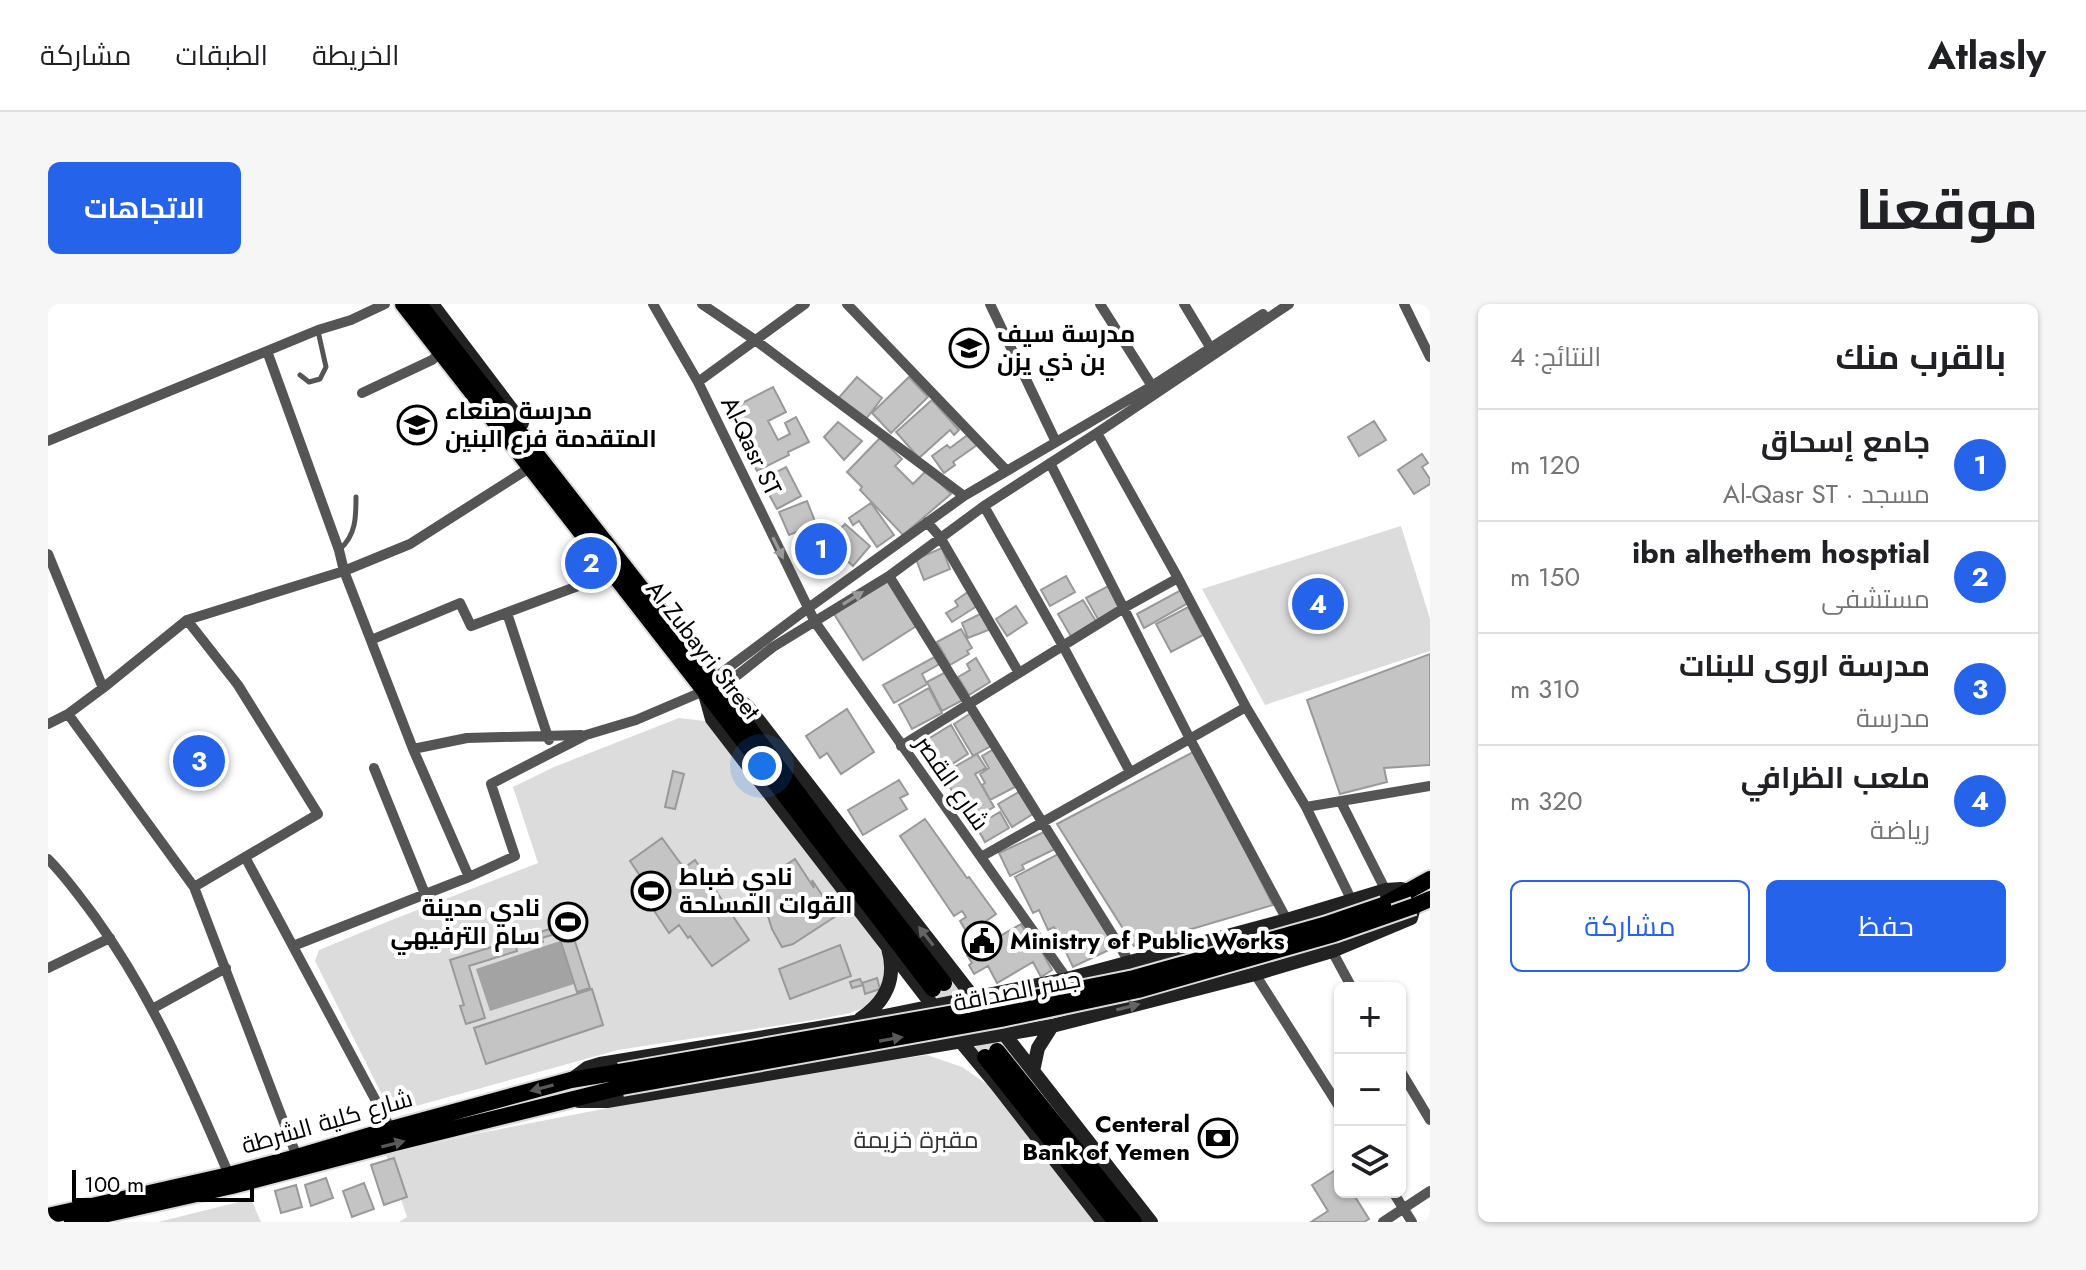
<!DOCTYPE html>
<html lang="ar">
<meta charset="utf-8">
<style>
:root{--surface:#fff;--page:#f6f6f6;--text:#202124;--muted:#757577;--line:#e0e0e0;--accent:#2563eb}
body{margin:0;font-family:Jost,Cairo,sans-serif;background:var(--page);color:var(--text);direction:rtl}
.controls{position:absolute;right:24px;bottom:24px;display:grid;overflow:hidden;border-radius:12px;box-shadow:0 2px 6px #0004}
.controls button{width:72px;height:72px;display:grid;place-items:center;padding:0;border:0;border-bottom:2px solid var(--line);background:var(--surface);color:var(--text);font:40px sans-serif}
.scale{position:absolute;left:24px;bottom:20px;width:182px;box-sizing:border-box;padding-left:8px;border:4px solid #000;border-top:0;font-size:22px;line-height:28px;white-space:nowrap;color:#000;-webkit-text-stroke:6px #fff;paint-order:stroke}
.you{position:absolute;left:714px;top:462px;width:28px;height:28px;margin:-20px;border:6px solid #fff;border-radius:50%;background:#1a73e8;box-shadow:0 0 0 12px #1a73e833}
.badge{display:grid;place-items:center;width:52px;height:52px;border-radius:50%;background:var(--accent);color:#fff;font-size:26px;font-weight:700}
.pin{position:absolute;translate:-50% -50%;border:4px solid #fff;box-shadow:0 2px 8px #0006}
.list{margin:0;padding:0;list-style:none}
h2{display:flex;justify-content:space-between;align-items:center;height:104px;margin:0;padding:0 32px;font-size:34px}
h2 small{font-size:26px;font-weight:400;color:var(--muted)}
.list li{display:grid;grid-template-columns:52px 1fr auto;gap:24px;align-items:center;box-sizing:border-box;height:112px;padding:0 32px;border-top:2px solid var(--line)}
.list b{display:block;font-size:30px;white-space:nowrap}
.list p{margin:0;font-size:26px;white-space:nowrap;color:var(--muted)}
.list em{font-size:26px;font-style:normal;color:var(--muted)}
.actions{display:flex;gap:16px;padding:24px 32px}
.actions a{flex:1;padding:18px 0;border:2px solid var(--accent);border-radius:12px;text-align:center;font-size:28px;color:var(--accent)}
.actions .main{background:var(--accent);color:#fff}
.icon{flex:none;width:44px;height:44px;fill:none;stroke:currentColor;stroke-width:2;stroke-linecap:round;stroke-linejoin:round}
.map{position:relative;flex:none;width:1382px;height:918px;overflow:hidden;direction:ltr;border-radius:12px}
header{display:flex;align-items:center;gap:48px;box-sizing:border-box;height:112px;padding:0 40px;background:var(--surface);border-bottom:2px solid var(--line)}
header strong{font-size:38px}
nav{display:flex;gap:44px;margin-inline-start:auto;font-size:28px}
.intro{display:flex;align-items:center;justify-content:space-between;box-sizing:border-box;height:192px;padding:0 48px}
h1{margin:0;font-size:56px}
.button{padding:20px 36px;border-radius:12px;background:var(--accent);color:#fff;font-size:28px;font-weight:700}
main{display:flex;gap:48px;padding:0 48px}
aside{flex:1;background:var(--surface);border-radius:12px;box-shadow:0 2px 6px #0004}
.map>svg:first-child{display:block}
.green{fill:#dcdcdc}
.water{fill:#a3a3a3}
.building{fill:#c4c4c4;stroke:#999;stroke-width:2}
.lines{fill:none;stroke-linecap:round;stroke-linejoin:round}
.primary-tunnel{stroke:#d9d9d9;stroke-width:16;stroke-dasharray:16 8;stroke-linecap:butt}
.primary-casing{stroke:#dbdbdb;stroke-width:20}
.service{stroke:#555;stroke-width:5}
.minor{stroke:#555;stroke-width:10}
.secondary{stroke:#222;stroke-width:14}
.primary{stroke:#000;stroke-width:16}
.primary-bridge-casing{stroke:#dbdbdb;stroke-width:20;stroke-linecap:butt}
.primary-bridge{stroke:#000;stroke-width:16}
.oneway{fill:#999}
.oneway2{fill:#646464}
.oneway3{fill:#595959}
.labels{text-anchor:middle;stroke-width:8;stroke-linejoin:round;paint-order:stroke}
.poi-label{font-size:24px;font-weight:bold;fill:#000;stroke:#fff;text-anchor:start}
.street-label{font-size:24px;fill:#000;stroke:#fff}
.park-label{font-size:24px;fill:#333;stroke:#fff}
</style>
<header>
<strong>Atlasly</strong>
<nav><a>الخريطة</a><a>الطبقات</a><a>مشاركة</a></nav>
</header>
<div class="intro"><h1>موقعنا</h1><a class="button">الاتجاهات</a></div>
<main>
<aside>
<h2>بالقرب منك<small>النتائج: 4</small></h2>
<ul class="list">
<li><span class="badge">1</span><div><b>جامع إسحاق</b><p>مسجد · Al-Qasr ST</p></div><em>120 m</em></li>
<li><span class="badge">2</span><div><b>ibn alhethem hosptial</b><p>مستشفى</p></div><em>150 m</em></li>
<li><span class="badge">3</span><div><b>مدرسة اروى للبنات</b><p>مدرسة</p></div><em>310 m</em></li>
<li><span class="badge">4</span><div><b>ملعب الظرافي</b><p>رياضة</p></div><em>320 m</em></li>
</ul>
<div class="actions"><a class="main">حفظ</a><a>مشاركة</a></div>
</aside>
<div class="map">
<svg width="1382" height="918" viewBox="0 0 1382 918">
<rect width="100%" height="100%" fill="#fff"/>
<path class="green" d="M1353,222L1382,315V347L1217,401L1154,285Z
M631,414L657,417L816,622L839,656L840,674L823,701L802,709L772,715L570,746L343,809L267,657L271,646L346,615L490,559L465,483L506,463Z
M879,751L914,763L946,785L1050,918H351L359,913L338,851L427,830L688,779Z
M203,895L213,918H110Z"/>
<path class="water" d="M512,637L526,680L442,707L428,665Z"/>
<path class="building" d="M809,73L834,94L818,115L788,97Z
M861,73L880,93L843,129L824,109Z
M725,83L738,108L720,117L730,136L742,130L737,119L748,113L761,138L740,148L741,151L709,167L679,107Z
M884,96L911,126L906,131L902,126L871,154L848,128Z
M1326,117L1338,136L1311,152L1300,133Z
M790,118L814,137L796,156L776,133Z
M921,130L929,141L905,158L907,161L896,169L884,152L899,141L902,144Z
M832,134L854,155L847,162L865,180L879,166L903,190L855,231L812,186L814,183L799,168Z
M1374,150L1380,159L1374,163L1382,175V180L1366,190L1350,166Z
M738,163L753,192L729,205L713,176Z
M759,197L768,220L741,231L731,208Z
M823,199L846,231L829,243L811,217L805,221L801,214Z
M797,220L822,242L805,262L779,239Z
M769,228L793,252L779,262L759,243L755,246L749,241Z
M894,244L902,265L876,276L868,255Z
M1018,272L1027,288L1002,302L993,286Z
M840,275L870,321L815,356L786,310Z
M1062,281L1074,304L1051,317L1038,294Z
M1133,286L1140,299L1096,324L1089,310Z
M920,288L929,302L904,318L898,309L910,302L907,297Z
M1035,296L1049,319L1024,334L1010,310Z
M968,302L979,319L959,332L948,315Z
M1140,303L1155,331L1123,348L1108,320Z
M934,309L943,325L920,334L914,319Z
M913,325L924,344L919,347L921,350L902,361L889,338Z
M1382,350V461L1336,464L1339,478L1292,490L1259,396Z
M890,351L895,358L874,370L879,380L846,399L835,381Z
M928,354L942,378L921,391L910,373L922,366L919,360Z
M898,368L915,396L894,407L879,378Z
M881,384L894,409L864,425L851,401Z
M799,405L826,448L793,470L779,449L772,454L758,432Z
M923,409L945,441L925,452L906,420Z
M903,421L920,450L890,469L872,440Z
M946,445L967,483L942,496L934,481L937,479L932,470L941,464L934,452Z
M1147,447L1225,601L1086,642L1009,520Z
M929,450L938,464L927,470L946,503L922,517L894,470Z
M625,467L636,470L627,505L617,503Z
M851,476L860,490L852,494L859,505L815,531L800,506Z
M974,486L988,508L964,523L950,500Z
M952,508L961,524L937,538L928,522Z
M877,515L919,574L921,573L948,610L920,630L912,617L918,613L914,607L906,612L852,532Z
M998,527L1007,545L974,561L976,565L962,572L951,549Z
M614,534L636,564L647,556L701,636L664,662L642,632L640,634L631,621L621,629L605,605L620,594L611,582L603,588L582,557Z
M1012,549L1067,643L1025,663L1006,623L1000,626L991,606L985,609L967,573Z
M747,555L766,584L764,576L788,612L745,640L734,643L724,625L710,580Z
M521,619L542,684L529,688L510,629L494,634L495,638L479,643L476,633Z
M973,620L979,630L983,628L1004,666L993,673L985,658L949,679L940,662L926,670L921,661L924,659L919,651Z
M466,636L469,647L421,662L437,714L418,720L412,702L416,701L402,656Z
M792,641L803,672L742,695L731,665Z
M829,674L832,685L817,690L815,681L804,684L802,678L812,675L814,679Z
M544,685L555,721L438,760L426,724Z
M346,854L359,893L336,901L323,861Z
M1289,865L1292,870V888H1304L1321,915L1316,918H1263L1280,907L1264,881Z
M278,874L285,894L263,902L257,881Z
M316,879L326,905L304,913L295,887Z
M248,881L254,903L233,909L227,887Z"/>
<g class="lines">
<path class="primary-tunnel" d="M896,679L949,747
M885,685L937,753"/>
<g class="primary-casing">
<path id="primary" d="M355,0L680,417L885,685
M371,0L672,385L787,539L896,679
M1335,601L1382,575
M1366,602L1382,595
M949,747L1086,918
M937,753L1068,918
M0,912L181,871L249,853L343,825L523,776L571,768
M24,918L184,882L347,839L574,783"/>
</g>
<path class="service" d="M252,71L261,78L272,75L278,63L270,27
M292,245C308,231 308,213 308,193"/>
<path class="minor" d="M605,0L650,78L767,318L1019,675
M654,0L707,36L916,192
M799,0L959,167
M942,0L1008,138
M1052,0L1104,82
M1136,0L1162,43
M1356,0L1382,53
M219,47L291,246L296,267L365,445L421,573
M650,78L757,0
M314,89L384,56L392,49
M1049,129L1130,274L1198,403L1258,503L1304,597
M0,137L270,26L303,16L337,0
M1002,159L1142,435L1239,616
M936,202L1015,342L1082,468
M879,218L892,233L971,369
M0,250L55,384
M841,272L1082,659
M459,309L501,436
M139,316L190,381L270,510L146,583
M323,336L412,299L423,322L565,269
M664,376L759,305L916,192L1104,82L1215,10
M672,385L725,343L841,272L936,202L1049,129L1241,0
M20,410L146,583L249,853
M0,420L20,410L55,384L139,316L296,267L362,240L483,163
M853,442L1076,304L1130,274
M365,445L419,434L533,431
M326,464L377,590
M1293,498L1339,589
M1258,503L1382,482
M197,553L343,825
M933,553L1198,403
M0,555C18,573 32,593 47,613C104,692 143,782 181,871
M245,642L421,573L467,552L443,480L538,431L588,416L656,387
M1284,647L1304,684
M0,664L62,634
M1207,670L1292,804
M104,705L178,664
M1352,766L1382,816
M1345,888L1364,918
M1335,918L1382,887"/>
<path class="secondary" d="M384,0L474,119
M672,385L687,392L700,403L929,698
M657,390L664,415L889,707
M812,715C838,698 849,674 840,644
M953,726L1103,918
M909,733L948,780L1055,918
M985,767L990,744L1004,722
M523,776L539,764L552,760L807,718L1019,675L1239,616L1338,586L1353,585L1360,587
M531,797H559L1004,722L1207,670L1284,647L1363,614L1366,602"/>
<use href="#primary" class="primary"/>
<g class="primary-bridge-casing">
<path id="primary-bridge" d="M571,768L947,702L1086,674L1276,621L1335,601
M574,783L953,715L1090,686L1286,630L1366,602"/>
</g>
<use href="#primary-bridge" class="primary-bridge"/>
</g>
<defs><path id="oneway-solid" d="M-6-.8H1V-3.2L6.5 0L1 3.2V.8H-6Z" transform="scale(2)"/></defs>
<g class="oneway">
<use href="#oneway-solid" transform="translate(730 244) rotate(64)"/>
<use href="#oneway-solid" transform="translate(805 294) rotate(-32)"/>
</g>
<g class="oneway2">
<use href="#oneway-solid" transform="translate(878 632) rotate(-128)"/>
<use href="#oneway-solid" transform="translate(1080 703) rotate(-14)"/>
</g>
<g class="oneway3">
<use href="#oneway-solid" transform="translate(843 735) rotate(-10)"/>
<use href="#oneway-solid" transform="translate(494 784) rotate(165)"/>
<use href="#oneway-solid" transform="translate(345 840) rotate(-14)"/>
</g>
<defs>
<g id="school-ring" transform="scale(2)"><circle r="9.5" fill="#fff" stroke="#000" stroke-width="1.5"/><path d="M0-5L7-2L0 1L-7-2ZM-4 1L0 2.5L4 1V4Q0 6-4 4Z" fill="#000"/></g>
<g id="stadium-ring" transform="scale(2)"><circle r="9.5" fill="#fff" stroke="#000" stroke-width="1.5"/><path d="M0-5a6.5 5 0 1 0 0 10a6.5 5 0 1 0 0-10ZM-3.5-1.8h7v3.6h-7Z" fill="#000"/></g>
<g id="civic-ring" transform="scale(2)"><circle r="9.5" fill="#fff" stroke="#000" stroke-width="1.5"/><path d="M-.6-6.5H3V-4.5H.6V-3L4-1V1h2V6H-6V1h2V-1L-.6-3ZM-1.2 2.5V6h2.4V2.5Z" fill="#000"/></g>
<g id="bank-ring" transform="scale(2)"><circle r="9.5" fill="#fff" stroke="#000" stroke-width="1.5"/><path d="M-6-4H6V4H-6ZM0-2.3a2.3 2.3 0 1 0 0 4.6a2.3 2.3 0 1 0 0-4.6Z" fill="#000"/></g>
</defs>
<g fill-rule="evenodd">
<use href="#school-ring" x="921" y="44"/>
<use href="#school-ring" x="369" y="121"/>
<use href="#stadium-ring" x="603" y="587"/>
<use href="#stadium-ring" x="520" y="618"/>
<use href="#civic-ring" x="934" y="637"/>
<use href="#bank-ring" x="1170" y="834"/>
</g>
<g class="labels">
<g class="poi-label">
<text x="949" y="38">مدرسة سيف<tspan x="949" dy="28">بن ذي يزن</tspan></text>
<text x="397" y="115">مدرسة صنعاء<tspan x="397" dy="28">المتقدمة فرع البنين</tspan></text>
<text x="631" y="581">نادي ضباط<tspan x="631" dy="28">القوات المسلحة</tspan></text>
<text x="492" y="612" text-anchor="end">نادي مدينة<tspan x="492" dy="28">سام الترفيهي</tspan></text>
<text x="962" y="645">Ministry of Public Works</text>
<text x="1142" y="828" text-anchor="end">Centeral<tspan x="1142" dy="28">Bank of Yemen</tspan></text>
</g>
<g class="street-label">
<text transform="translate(703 142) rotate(64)" y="8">Al-Qasr ST</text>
<text transform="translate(655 346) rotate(52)" y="8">Al Zubayri Street</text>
<text transform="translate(904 479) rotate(55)" y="8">شارع القصر</text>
<text transform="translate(969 687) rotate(-11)" y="8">جسر الصداقة</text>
<text transform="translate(279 818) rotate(-16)" y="8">شارع كلية الشرطة</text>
</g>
<g class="park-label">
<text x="868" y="844">مقبرة خزيمة</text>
</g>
</g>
</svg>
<div class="controls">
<button>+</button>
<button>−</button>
<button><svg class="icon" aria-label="layers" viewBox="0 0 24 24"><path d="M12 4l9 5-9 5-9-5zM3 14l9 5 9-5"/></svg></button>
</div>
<div class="scale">100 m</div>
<div class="you"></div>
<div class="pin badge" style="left:773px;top:245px">1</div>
<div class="pin badge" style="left:543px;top:259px">2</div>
<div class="pin badge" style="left:151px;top:457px">3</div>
<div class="pin badge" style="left:1270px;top:300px">4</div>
</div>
</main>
